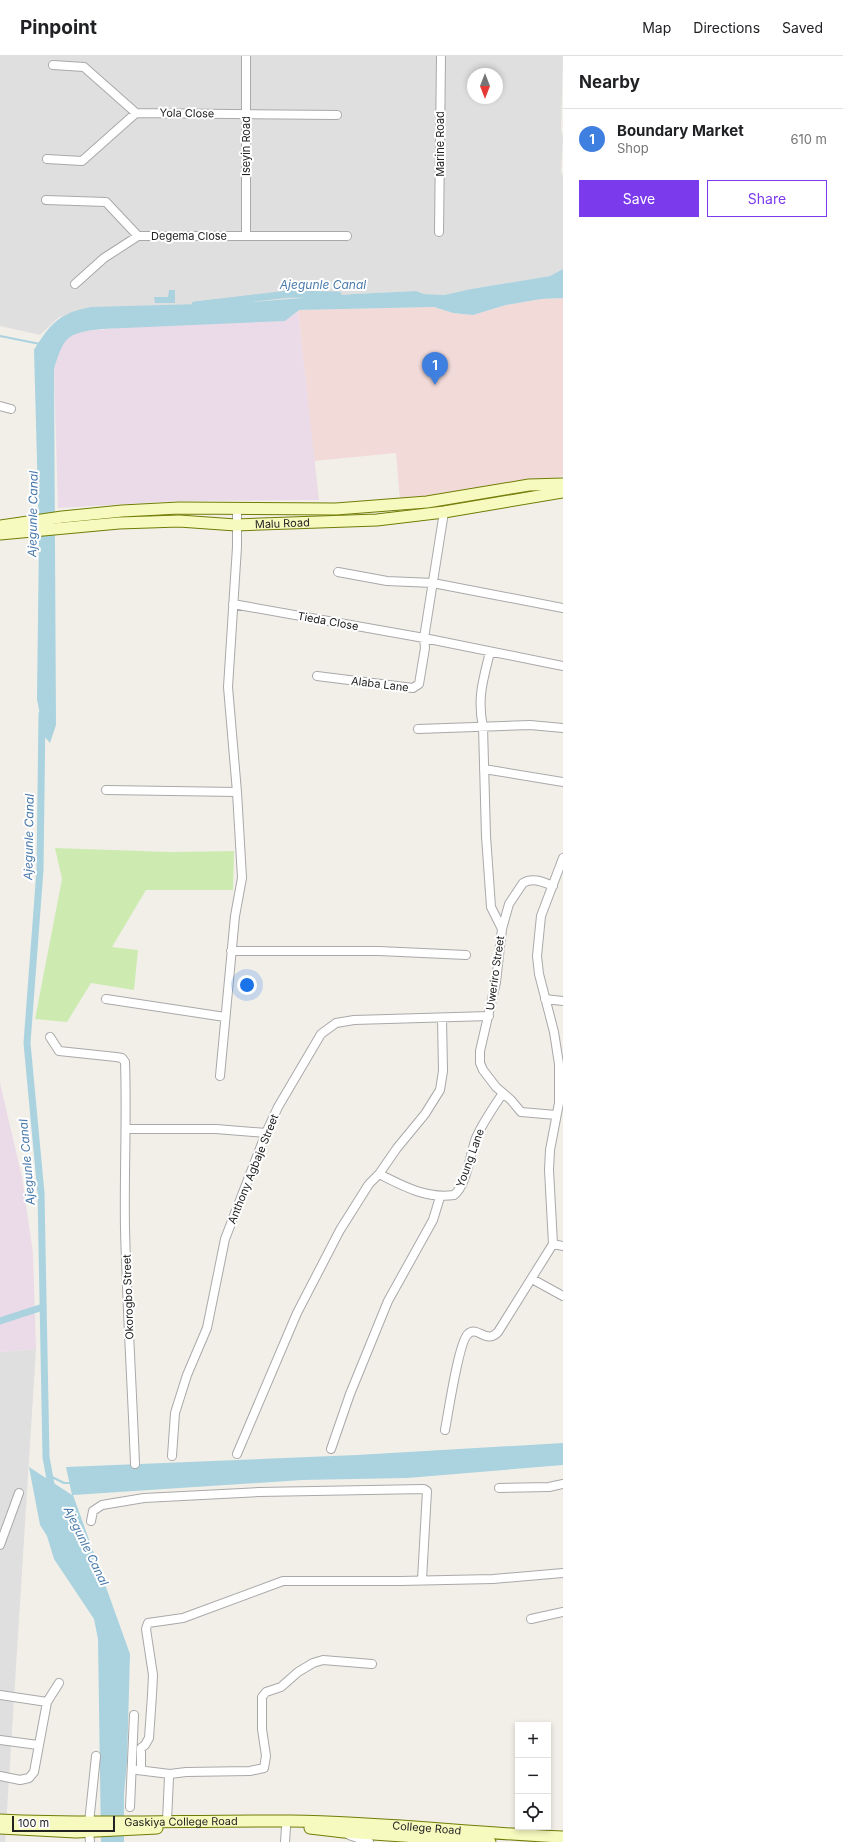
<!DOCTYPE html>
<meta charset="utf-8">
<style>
:root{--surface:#fff;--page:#f6f6f6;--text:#202124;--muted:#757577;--line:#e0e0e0;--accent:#7c3aed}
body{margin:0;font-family:Inter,sans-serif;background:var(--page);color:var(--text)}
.controls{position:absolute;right:12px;bottom:12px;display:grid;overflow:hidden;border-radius:0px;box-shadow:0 2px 6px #0003}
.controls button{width:36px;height:36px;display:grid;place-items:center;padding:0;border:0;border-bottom:1px solid var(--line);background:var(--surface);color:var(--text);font:20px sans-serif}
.compass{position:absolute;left:467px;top:12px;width:36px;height:36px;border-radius:50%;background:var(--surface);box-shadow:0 2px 6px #0003;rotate:180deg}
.scale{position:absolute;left:12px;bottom:10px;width:103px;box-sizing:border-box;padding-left:4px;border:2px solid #222;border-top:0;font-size:11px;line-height:14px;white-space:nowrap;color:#222;-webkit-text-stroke:3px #fff;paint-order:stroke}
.you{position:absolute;left:247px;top:929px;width:14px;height:14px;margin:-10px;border:3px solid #fff;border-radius:50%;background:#1a73e8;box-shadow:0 0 0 6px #1a73e833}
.badge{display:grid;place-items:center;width:26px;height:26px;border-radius:50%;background:var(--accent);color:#fff;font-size:13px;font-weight:700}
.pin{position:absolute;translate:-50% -33px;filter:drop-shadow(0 1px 2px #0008)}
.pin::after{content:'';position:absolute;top:21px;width:14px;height:12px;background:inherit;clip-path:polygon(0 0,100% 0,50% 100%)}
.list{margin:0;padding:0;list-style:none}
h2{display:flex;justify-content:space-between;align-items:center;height:52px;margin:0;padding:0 16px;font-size:17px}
h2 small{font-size:13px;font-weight:400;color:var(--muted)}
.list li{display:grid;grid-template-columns:26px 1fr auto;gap:12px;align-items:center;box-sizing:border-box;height:60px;padding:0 16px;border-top:1px solid var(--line)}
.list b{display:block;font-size:15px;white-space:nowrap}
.list p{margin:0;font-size:13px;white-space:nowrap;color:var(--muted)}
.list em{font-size:13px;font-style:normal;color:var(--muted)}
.actions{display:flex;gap:8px;padding:12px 16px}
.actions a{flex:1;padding:9px 0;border:1px solid var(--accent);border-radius:0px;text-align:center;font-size:14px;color:var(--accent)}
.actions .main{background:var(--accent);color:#fff}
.icon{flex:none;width:22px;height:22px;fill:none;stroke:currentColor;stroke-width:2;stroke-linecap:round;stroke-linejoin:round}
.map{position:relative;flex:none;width:563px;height:1786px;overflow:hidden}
header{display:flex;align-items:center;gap:24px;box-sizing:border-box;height:56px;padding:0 20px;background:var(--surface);border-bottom:1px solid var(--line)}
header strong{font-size:19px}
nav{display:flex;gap:22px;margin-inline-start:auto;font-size:14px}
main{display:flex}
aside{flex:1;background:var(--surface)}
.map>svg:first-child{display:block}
.residential{fill:#e0dfdf;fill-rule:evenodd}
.commercial{fill:#f2dad9}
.industrial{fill:#ebdbe8}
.grass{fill:#cdebb0}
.water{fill:#aad3df}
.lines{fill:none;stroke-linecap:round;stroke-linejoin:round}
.stream{stroke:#aad3df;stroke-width:2}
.canal{stroke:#aad3df;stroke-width:7}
.street-casing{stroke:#a9a9a9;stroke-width:10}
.secondary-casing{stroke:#707d05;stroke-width:13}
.street{stroke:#fff;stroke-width:8}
.secondary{stroke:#f7fabf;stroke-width:11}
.labels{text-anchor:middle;stroke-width:4;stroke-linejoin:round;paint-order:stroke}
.street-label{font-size:11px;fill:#222;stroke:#fff}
.water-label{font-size:12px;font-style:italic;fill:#4a7aab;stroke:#fff}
</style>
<header>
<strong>Pinpoint</strong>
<nav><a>Map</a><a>Directions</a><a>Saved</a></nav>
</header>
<main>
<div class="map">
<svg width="563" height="1786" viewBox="0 0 563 1786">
<rect width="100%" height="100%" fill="#f2efe9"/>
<path class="residential" d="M0,0H563L561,73L563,82L561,115L563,121V213L550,220L471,233L444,239L424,238L415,235L354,238L59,261L40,279L0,270ZM473,18H497V42H473Z
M36,1293L5,1786H0V1296Z"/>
<path class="commercial" d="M563,242V420L537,427L400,445L396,397L314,405L298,254L434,251L453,257L473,259L506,249L541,243Z"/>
<path class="industrial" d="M298,254L319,444L178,445L58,452L54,313L59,295L65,284L77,276Z
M0,1027L22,1121L33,1197L36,1293L0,1296Z"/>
<path class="grass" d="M55,792L171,796L234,795L233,834H146L112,891L138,894L134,934L91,927L67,966L35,963L62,823Z"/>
<path class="water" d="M563,213V242L541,243L506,249L473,259L453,257L434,251L299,254L285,265L102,273C67,277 64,280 54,313L56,669L50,687L44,680L37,643L39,479L34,294C50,268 59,257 91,251L238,247L354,238L416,235L424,238L444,239L471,233L550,220Z
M169,234H175V247H155L154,241H168Z
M563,1387V1409L407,1422L302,1424L73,1439L130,1598L127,1706L124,1738V1786H101L98,1583L94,1563L54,1503L47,1480L40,1469L29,1411L72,1439L66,1411L357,1399Z"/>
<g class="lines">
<path class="stream" d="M0,280L40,288
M50,1420L64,1427H73"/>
<path class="canal" d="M195,249L289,238L338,239
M42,658L40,814L27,987L41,1137L46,1401L52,1434
M0,1265L43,1251"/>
<g class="street-casing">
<path id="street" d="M53,9L84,11L136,57L337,59
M47,103L82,105L136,57
M46,144L106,146L138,180H347
M439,176L441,0
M246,180V0
M75,228L104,202L138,180
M0,350L11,353
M338,516L387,525L433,527L563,552
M233,548L424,582L563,610
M490,596C483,624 477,642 483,671L486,780L491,851L502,873
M317,620L413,632L419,628L425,592L424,582L444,456
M418,673L530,669L563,672
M484,713L563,726
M106,734L237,736
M553,830C543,826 533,821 523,827L509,848L502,873L496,926L480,995V1007L483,1014L496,1031L511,1044L521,1056L556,1059
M231,895H379L466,899
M106,943L225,961
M545,943L563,945
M50,981L59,995L116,1001L122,1002L125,1006C127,1062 124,1117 125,1173C127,1251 132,1330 135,1408
M220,1020L235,860L242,822L237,736L228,631L237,491V453
M126,1073H216L266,1077
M379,1118C403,1130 426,1143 454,1139C467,1129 470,1098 476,1082C483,1066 493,1052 503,1037
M553,1188L563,1190
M532,1223L563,1240
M445,1374C448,1358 459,1285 468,1278C478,1269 486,1289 498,1276L553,1188L549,1114L550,1094L559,1047V1008L554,976L539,918L537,900L541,860L563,802
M331,1393L350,1338L388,1245L433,1164L440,1141
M237,1398L297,1257L340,1174L369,1128L379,1118L397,1092L425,1058L440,1034L443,1015L442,962
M172,1400L175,1357L187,1319L207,1272L225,1183L266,1077L278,1051L321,978L336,967L354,964L489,960
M499,1432L549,1431L563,1428
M91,1465L93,1455L102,1449L144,1442L259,1436L424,1433L427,1435L422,1524
M0,1489L19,1437
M531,1563L563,1556
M0,1639L47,1646
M0,1684L38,1689
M137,1714L170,1718
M141,1714V1692L145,1689L149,1682L152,1639L153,1619L146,1573L148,1567L183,1562L283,1525H400L493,1523L563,1517
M0,1720L20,1724L29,1722L34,1716L47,1646L59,1627
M130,1751L134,1659
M167,1765L169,1721L170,1718L186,1716L250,1715L264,1712L266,1700L262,1673V1641L266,1636L281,1631L298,1616L313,1607L323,1604L372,1608
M89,1767L96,1700
M89,1775L90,1786
M349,1779L369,1786
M285,1786L286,1771"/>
</g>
<g class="secondary-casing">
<g id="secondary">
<path d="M0,470L62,461L122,455L179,452L336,453L427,446L529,429L563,428"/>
<path id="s1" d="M0,478L119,467L179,465L236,469L377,464L444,456L563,436"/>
<path id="s2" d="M0,1764C97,1769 194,1764 291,1765C382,1766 472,1777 563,1781"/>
<path d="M0,1772L76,1776L157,1772"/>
<path d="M310,1772L344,1776L490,1786"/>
</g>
</g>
<use href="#street" class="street"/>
<use href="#secondary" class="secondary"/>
</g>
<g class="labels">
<g class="street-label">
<text transform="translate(187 57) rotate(1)" y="4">Yola Close</text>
<text transform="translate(440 88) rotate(-90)" y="4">Marine Road</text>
<text transform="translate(246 90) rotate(-90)" y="4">Iseyin Road</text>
<text x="189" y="184">Degema Close</text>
<text dy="4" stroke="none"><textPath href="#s1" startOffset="283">Malu Road</textPath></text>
<text transform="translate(328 565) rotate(10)" y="4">Tieda Close</text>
<text transform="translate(380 628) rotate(7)" y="4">Alaba Lane</text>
<text transform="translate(495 917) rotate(-82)" y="4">Uweriro Street</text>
<text transform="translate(470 1102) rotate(-70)" y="4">Young Lane</text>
<text transform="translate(253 1113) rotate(-68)" y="4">Anthony Agbaje Street</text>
<text transform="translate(128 1241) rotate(-92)" y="4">Okorogbo Street</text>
<text dy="4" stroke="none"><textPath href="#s2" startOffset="181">Gaskiya College Road</textPath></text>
<text dy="4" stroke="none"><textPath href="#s2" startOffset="427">College Road</textPath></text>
</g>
<g class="water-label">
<text x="323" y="233">Ajegunle Canal</text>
<text transform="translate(33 458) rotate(-89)" y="4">Ajegunle Canal</text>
<text transform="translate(29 781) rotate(-89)" y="4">Ajegunle Canal</text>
<text transform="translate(27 1106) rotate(-95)" y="4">Ajegunle Canal</text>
<text transform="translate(86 1490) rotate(64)" y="4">Ajegunle Canal</text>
</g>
</g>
</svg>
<div class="controls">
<button>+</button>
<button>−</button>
<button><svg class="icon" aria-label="locate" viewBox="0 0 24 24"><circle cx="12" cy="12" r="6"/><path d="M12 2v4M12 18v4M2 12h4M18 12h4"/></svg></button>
</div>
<svg class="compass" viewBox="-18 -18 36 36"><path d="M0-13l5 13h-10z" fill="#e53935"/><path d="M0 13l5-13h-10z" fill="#757577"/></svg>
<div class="scale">100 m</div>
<div class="you"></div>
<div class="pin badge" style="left:435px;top:329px;background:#3f7fe0">1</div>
</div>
<aside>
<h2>Nearby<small></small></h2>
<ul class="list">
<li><span class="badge" style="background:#3f7fe0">1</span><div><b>Boundary Market</b><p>Shop</p></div><em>610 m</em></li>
</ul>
<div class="actions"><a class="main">Save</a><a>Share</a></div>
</aside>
</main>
